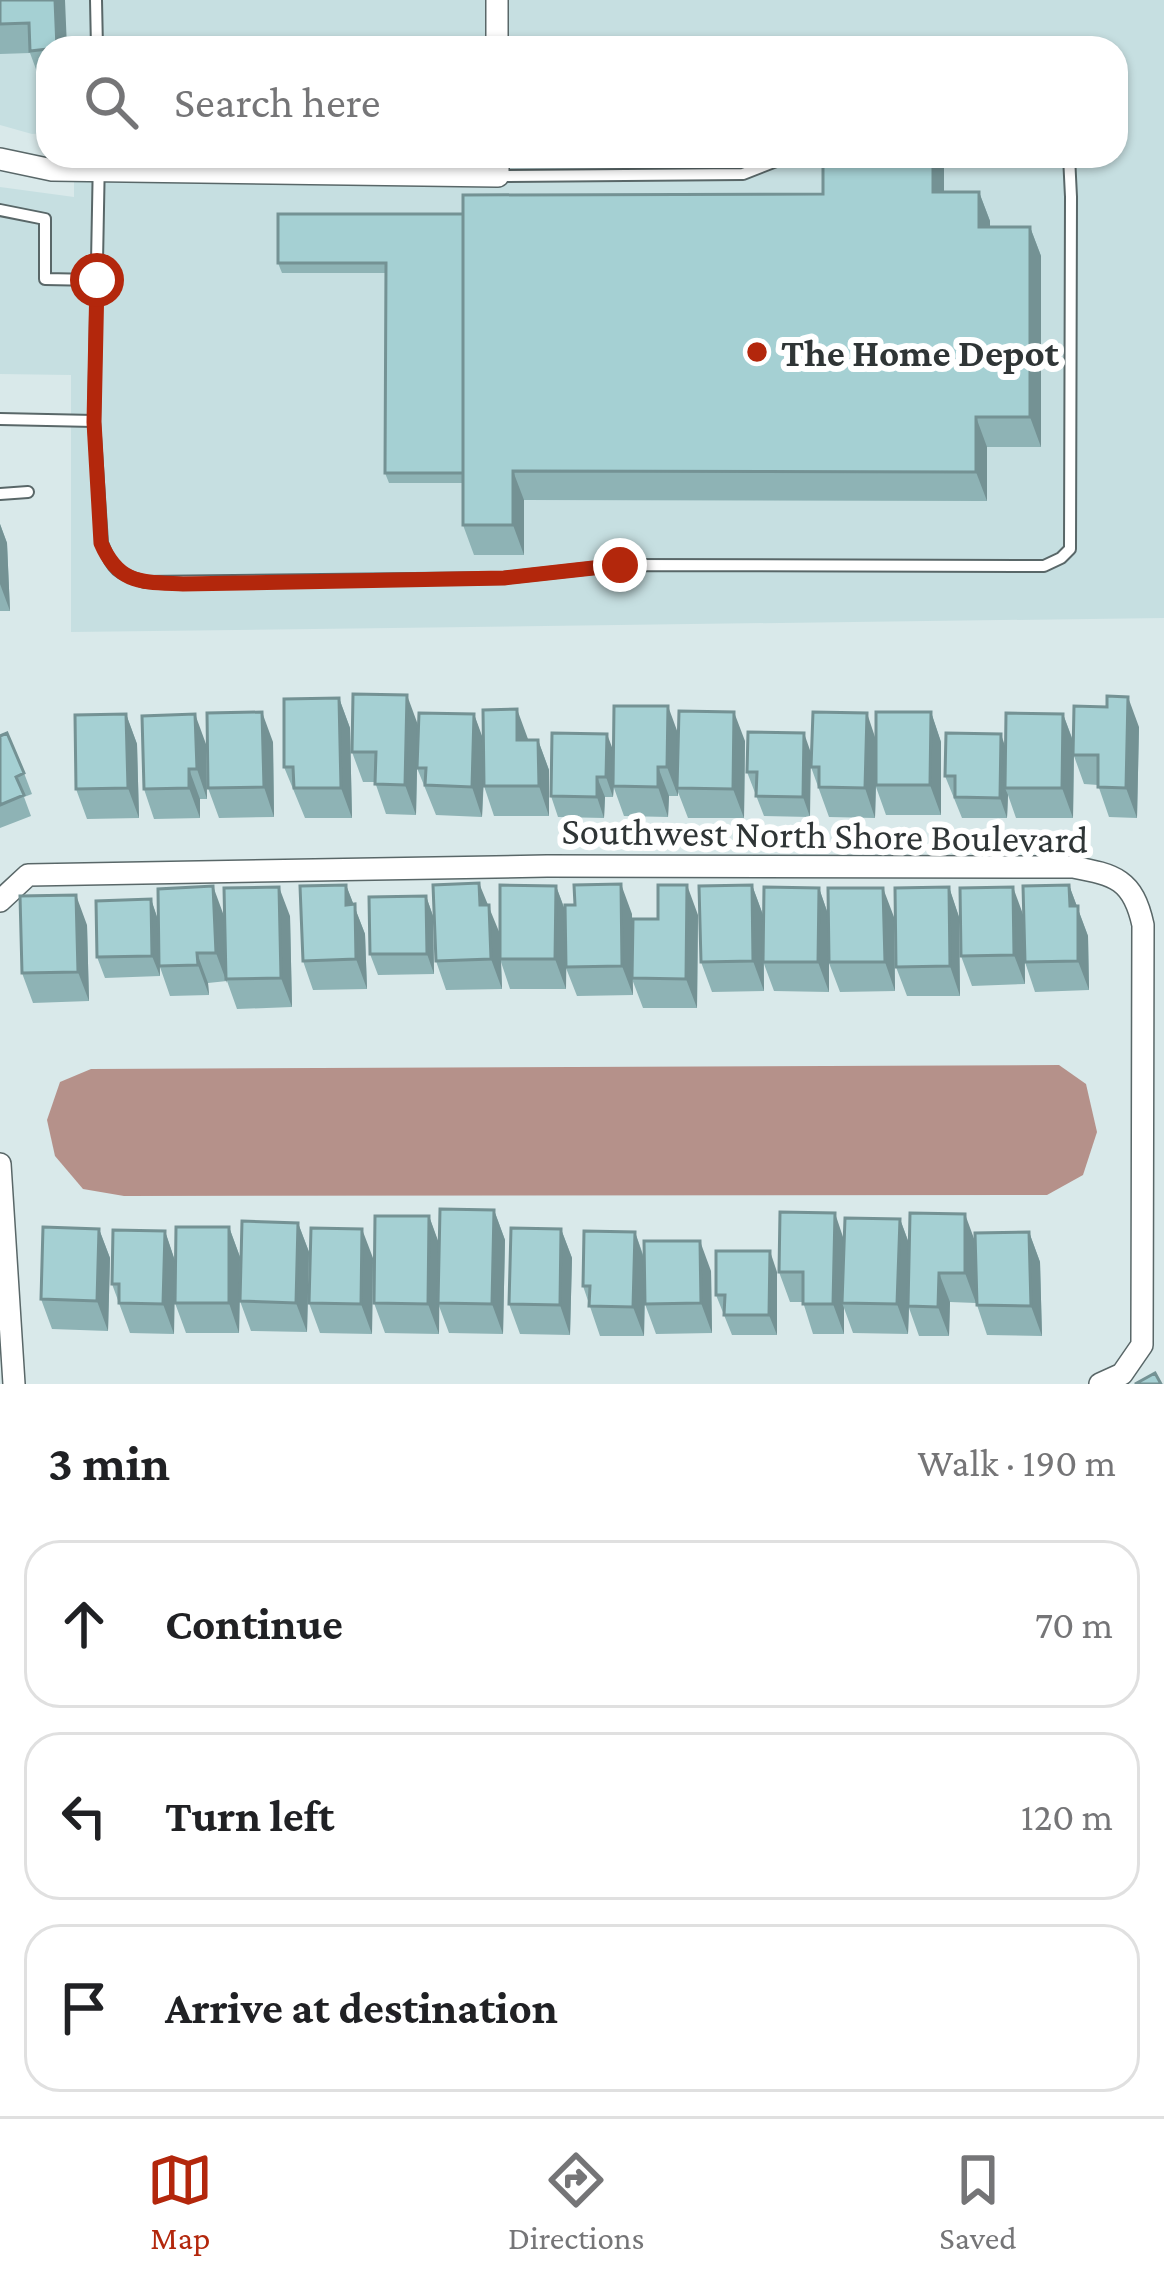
<!DOCTYPE html>
<meta charset="utf-8">
<style>
:root{--surface:#fff;--page:#f2f2f2;--text:#202124;--muted:#757577;--line:#e0e0e0;--accent:#b3270c}
body{margin:0;font-family:"Crimson Pro",serif;background:var(--page);color:var(--text)}
.stop{position:absolute;width:36px;height:36px;margin:-27px;border:9px solid #b3270c;border-radius:50%;background:#fff}
.stop.end{background:#b3270c;border-color:#fff;box-shadow:0 3px 12px #0008}
.list{margin:0;padding:0;list-style:none}
h2{display:flex;justify-content:space-between;align-items:center;height:156px;margin:0;padding:0 48px;font-size:51px}
h2 small{font-size:39px;font-weight:400;color:var(--muted)}
.list li{display:grid;grid-template-columns:78px 1fr auto;gap:36px;align-items:center;box-sizing:border-box;height:168px;margin:0 24px 24px;padding:0 24px;border:3px solid var(--line);border-radius:36px}
.list b{display:block;font-size:45px;white-space:nowrap}
.list em{font-size:39px;font-style:normal;color:var(--muted)}
.icon{flex:none;width:66px;height:66px;fill:none;stroke:currentColor;stroke-width:2;stroke-linecap:round;stroke-linejoin:round}
.map{position:relative;flex:none;width:1164px;height:1384px;overflow:hidden}
.search{position:absolute;background:var(--surface);box-shadow:0 3px 9px #0004;left:36px;right:36px;top:36px;height:132px;display:flex;align-items:center;gap:30px;box-sizing:border-box;padding:0 42px;border-radius:36px;color:var(--muted);font-size:45px}
.sheet{height:732px;background:var(--surface)}
nav{display:flex;justify-content:space-around;align-items:center;box-sizing:border-box;height:168px;border-top:3px solid var(--line);background:var(--surface);font-size:33px;color:var(--muted)}
nav a{display:grid;justify-items:center;gap:6px}
nav .on{color:var(--accent)}
.map>svg:first-child{display:block}
.built{fill:#c6dfe1}
.water{fill:#b5918a}
.lines{fill:none;stroke-linecap:round;stroke-linejoin:round}
.service-casing{stroke:#596768;stroke-width:14}
.minor-casing{stroke:#596768;stroke-width:24}
.service{stroke:#fff;stroke-width:10}
.minor{stroke:#fff;stroke-width:21}
.wall{fill:#8eb3b5}
.shaded-wall{fill:#749294}
.building{fill:#a5d0d3;stroke:#749294;stroke-width:3}
.route{stroke:#b3270c;stroke-width:15}
.poi-dot{fill:#b3270c;stroke:#fff;stroke-width:4.5}
.labels{text-anchor:middle;stroke-width:12;stroke-linejoin:round;paint-order:stroke}
.poi-label{font-size:39px;font-weight:bold;fill:#2f3536;stroke:#fff;text-anchor:start}
.street-label{font-size:39px;fill:#2f3536;stroke:#fff}
</style>
<div class="map">
<svg width="1164" height="1384" viewBox="0 0 1164 1384">
<rect width="100%" height="100%" fill="#d9e9ea"/>
<path class="built" d="M0,0H1164V618L71,632V375L0,374V187L74,197V156H1116V48H48V133L32,134L0,125Z"/>
<path class="water" d="M1059,1065L1086,1084L1097,1132L1083,1175L1047,1195L124,1196L83,1189L55,1156L47,1120L60,1082L91,1069Z"/>
<g class="lines">
<g class="service-casing">
<path id="service" d="M96,0L97,48
M498,176L743,174L789,156
M0,210L45,219V279L97,280
M0,419L94,421L99,156
M94,421L102,543C112,570 118,574 145,582L504,578L620,565L1044,566L1061,558L1070,549L1071,197L1069,156
M0,494L28,492"/>
</g>
<g class="minor-casing">
<path id="minor" d="M497,0V48
M0,159L52,170L498,176V156
M0,901L28,875L547,866L1073,867C1115,875 1133,879 1143,925L1142,1345L1122,1374L1100,1384
M0,1164L14,1384"/>
</g>
<use href="#service" class="service"/>
<use href="#minor" class="minor"/>
</g>
<path class="wall" d="M0,0H65L48,48V80H40L30,53L0,54Z
M979,192L990,221V227H1030L1041,256V447H987V501L524,500V555H474L463,525V483H389L385,473L386,273H282L278,263L463,214L823,194Z
M0,524L7,543L10,611H0Z
M339,698L350,728L352,818H305L284,767Z
M931,712L941,742V815H886L876,787L875,818L829,817L811,767Z
M126,714L137,744L139,818L87,819L76,789Z
M474,714L483,741L538,740L549,770V816H494L484,786V779L482,817L436,815L417,768Z
M1063,714L1074,743L1139,727L1137,818L1109,817L1098,785L1084,784L1074,756L1073,818H1016L1008,795L1007,818H962L945,776L1006,747Z
M418,725L416,815L386,814L375,782H363L352,752Z
M678,733L745,741L744,818H688L678,792V796H669L668,817L624,816L614,788L613,797H605L604,818L558,817L551,796L614,752Z
M804,733L810,817L764,816L747,772Z
M0,736L24,773L32,794L24,797L31,816L0,828Z
M273,742L274,817L219,818L208,788Z
M206,744L207,799H200V818L154,819L144,789Z
M346,885L365,934L367,989L313,990L303,961Z
M752,885L763,915L819,888L828,914L894,917L895,991L840,992L829,963V992L774,991L764,964V991L712,992L701,962Z
M1069,885L1088,936L1089,990L1035,992L1025,962V984L972,986L961,956Z
M556,886L565,910L632,914V964L658,919L698,915L697,1008H643L632,979L633,995L577,996L566,968V989H510L501,962L502,989L446,990L436,961L487,905L500,936Z
M949,887L959,917L960,996H907L896,967Z
M426,896L433,916L434,974L378,975L370,954Z
M151,899L158,920L224,916H290L292,1007L237,1009L227,981L208,983L209,995L170,996L160,967V976L105,978L97,957Z
M87,925L89,1001L33,1003L22,973Z
M494,1210L505,1240L503,1334L449,1333L439,1306V1334L385,1333L374,1303L429,1216L439,1245Z
M900,1219L910,1246L975,1240L1029,1232L1040,1262L1042,1336L987,1335L977,1305L976,1275V1303L950,1302L949,1336H919L909,1308L908,1334L853,1333L844,1308V1334H813L803,1302H790L779,1272L844,1239Z
M298,1223L309,1252L307,1332L251,1331L240,1301L239,1333H186L175,1303L229,1227L240,1257Z
M99,1229L110,1258L108,1331L52,1329L41,1299Z
M561,1229L572,1258L570,1335L520,1334L509,1304Z
M165,1231L175,1261L174,1334L130,1333L112,1284Z
M635,1232L645,1260L711,1271L712,1333L656,1334L645,1304V1299L644,1336H600L583,1286Z
M373,1258L372,1334L320,1333L309,1303Z
M777,1272V1335H732L716,1295Z"/>
<path class="shaded-wall" d="M55,0H65L67,48H57Z
M933,156H944V221L933,192Z
M979,192L990,221V256L979,227Z
M1030,227L1041,256V447L1030,417Z
M976,417L987,447V501L976,472Z
M513,471L524,500V555L513,525Z
M0,524L7,543L10,611L0,584Z
M407,695L418,725L416,815L405,785Z
M1128,697L1139,727L1137,818L1126,788Z
M339,698L350,728L352,818L341,788Z
M668,706L679,736L678,796L667,767Z
M517,709L528,739V770L517,740Z
M262,712L273,742L274,817L264,787Z
M734,712L745,741L744,818L733,789Z
M931,712L941,742V815L930,785Z
M867,713L877,743L875,818L865,788Z
M126,714L137,744L139,818L128,788Z
M195,714L206,744L207,799L197,769Z
M474,714L485,744L482,817L472,787Z
M1063,714L1074,744L1073,818L1062,788Z
M804,733L811,753L810,817L803,797Z
M607,734L615,755L613,797L606,777Z
M1001,734L1008,755L1005,788L1008,795L1007,818L1000,798Z
M538,740L549,770V816L539,786Z
M658,767L669,796L668,817L658,787Z
M189,769L200,799V818L189,788Z
M597,777L605,797L604,818L597,797Z
M479,883L500,934L502,989L491,959L480,905Z
M621,884L632,914L633,995L622,966Z
M346,885L365,934L367,989L356,959L346,905Z
M687,885L698,915L697,1008L686,979Z
M752,885L763,915L764,991L753,961Z
M1069,885L1088,936L1089,990L1078,961L1070,906Z
M213,886L224,916L227,983L216,953Z
M556,886L567,916L566,989L555,959Z
M279,887L290,916L292,1007L281,978Z
M949,887L959,917L960,996L950,966Z
M1013,887L1024,917L1025,984L1014,955Z
M819,888L829,917V992L818,962Z
M883,888L894,917L895,991L885,962Z
M76,895L87,925L89,1001L78,972Z
M426,896L433,916L434,974L427,954Z
M151,899L158,920L160,976L152,956Z
M197,953L208,983L209,995L198,965Z
M494,1210L505,1240L503,1334L492,1304Z
M835,1213L845,1243L842,1303L844,1308V1334L833,1304Z
M965,1214L976,1244V1303L965,1273Z
M429,1216L440,1246L439,1334L428,1304Z
M900,1219L911,1249L908,1334L897,1304Z
M298,1223L309,1252L307,1332L296,1303Z
M229,1227L240,1257L239,1333L229,1303Z
M99,1229L110,1258L108,1331L97,1301Z
M362,1229L373,1258L372,1334L361,1304Z
M561,1229L572,1258L570,1335L560,1305Z
M165,1231L175,1261L174,1334L163,1304Z
M635,1232L645,1262L644,1336L633,1307Z
M1029,1232L1040,1262L1042,1336L1031,1306Z
M700,1241L711,1271L712,1333L701,1303Z
M770,1251L777,1272V1335L769,1315Z
M939,1273L950,1302L949,1336L938,1307Z"/>
<path class="building" d="M0,0H55L57,48L30,51L29,23L0,24Z
M823,156H933V192H979V227H1030V417H976V472L513,471V525H463V195L823,194Z
M278,214H463V473H385L386,263H278Z
M353,694L407,695L405,785L375,784L376,752H352Z
M1107,696L1128,697L1126,788L1098,787V755H1073L1074,706L1107,707Z
M339,698L341,788H294L293,767H284V699Z
M614,706H668L667,767H658V787L613,786Z
M517,709V740H538L539,786H484L483,710Z
M679,711L734,712L733,789L677,788Z
M262,712L264,787L208,788L207,713Z
M813,712L867,713L865,788L819,787V767H811Z
M876,712H931L930,785H876Z
M419,713L474,714L472,787L425,785L426,768H417Z
M1006,713L1063,714L1062,788H1005Z
M126,714L128,788L76,789L75,715Z
M195,714L197,769H189V788L144,789L142,716Z
M748,732L804,733L803,797L756,796L757,772H747Z
M7,733L24,773L16,777L24,795L0,805V736Z
M552,733L607,734L606,777H597V797L551,796Z
M946,733L1001,734L1000,798L955,797V776H945Z
M479,883L480,905H489L491,959L436,961L433,885Z
M621,884L622,966L566,967L565,905H575L574,885Z
M346,885V905L355,904L356,959L303,961L300,886Z
M500,885L556,886L555,959H500Z
M658,885H687L686,979L632,978L633,919H658Z
M752,885L753,961L701,962L699,886Z
M1069,885L1070,906H1078V961L1025,962L1023,886Z
M213,886L216,953H197L198,965L159,966L158,889Z
M279,887L281,978L226,979L224,888Z
M764,887L819,888L818,962H763Z
M949,887L950,966L896,967L895,888Z
M1013,887L1014,955L961,956L960,888Z
M828,888H883L885,962H829Z
M76,895L78,972L22,973L20,896Z
M426,896L427,954H370L369,897Z
M151,899L152,956L97,957L96,901Z
M440,1209L494,1210L492,1304L438,1303Z
M780,1212L835,1213L833,1304H803V1272H779Z
M910,1213L965,1214V1273H939L938,1307L908,1306Z
M375,1216H429L428,1304L374,1303Z
M845,1218L900,1219L897,1304L842,1303Z
M242,1221L298,1223L296,1303L240,1301Z
M43,1227L99,1229L97,1301L41,1299Z
M176,1227H229V1303H175Z
M311,1228L362,1229L361,1304L309,1303Z
M511,1228L561,1229L560,1305L509,1304Z
M113,1230L165,1231L163,1304L119,1303V1284H112Z
M584,1231L635,1232L633,1307L589,1306L590,1286H583Z
M1029,1232L1031,1306L977,1305L975,1233Z
M644,1241H700L701,1303L645,1304Z
M716,1251H770L769,1315H724L725,1295H716Z
M1155,1373L1161,1384H1135Z"/>
<g class="lines">
<path class="route" d="M97,280L94,422L101,543C119,585 142,582 183,584L504,578L620,565"/>
</g>
<circle class="poi-dot" cx="757" cy="352" r="12"/>
<g class="labels">
<g class="poi-label">
<text x="781" y="366">The Home Depot</text>
</g>
<g class="street-label">
<text transform="translate(825 834) rotate(1)" y="14">Southwest North Shore Boulevard</text>
</g>
</g>
</svg>
<div class="stop" style="left:97px;top:280px"></div>
<div class="stop end" style="left:620px;top:565px"></div>
<div class="search"><svg class="icon" aria-label="search" viewBox="0 0 24 24"><circle cx="10" cy="10" r="6"/><path d="M15 15l6 6"/></svg>Search here</div>
</div>
<section class="sheet">
<h2>3 min<small>Walk · 190 m</small></h2>
<ul class="list">
<li><svg class="icon" aria-label="ahead" viewBox="0 0 24 24"><path d="M12 20V5M6 11l6-6 6 6"/></svg><div><b>Continue</b></div><em>70 m</em></li>
<li><svg class="icon" aria-label="left" viewBox="0 0 24 24"><path d="M17 20v-9H6M10 6l-5 5 5 5"/></svg><div><b>Turn left</b></div><em>120 m</em></li>
<li><svg class="icon" aria-label="arrive" viewBox="0 0 24 24"><path d="M6 21V4h12l-3 4 3 4H6"/></svg><div><b>Arrive at destination</b></div></li>
</ul>
</section>
<nav>
<a class="on"><svg class="icon" aria-label="map" viewBox="0 0 24 24"><path d="M3 6l6-2 6 2 6-2v14l-6 2-6-2-6 2zM9 4v14M15 6v14"/></svg>Map</a>
<a><svg class="icon" aria-label="directions" viewBox="0 0 24 24"><path d="M12 3l9 9-9 9-9-9zM9 14v-3h6M13 9l2 2-2 2"/></svg>Directions</a>
<a><svg class="icon" aria-label="saved" viewBox="0 0 24 24"><path d="M7 4h10v16l-5-4-5 4z"/></svg>Saved</a>
</nav>
